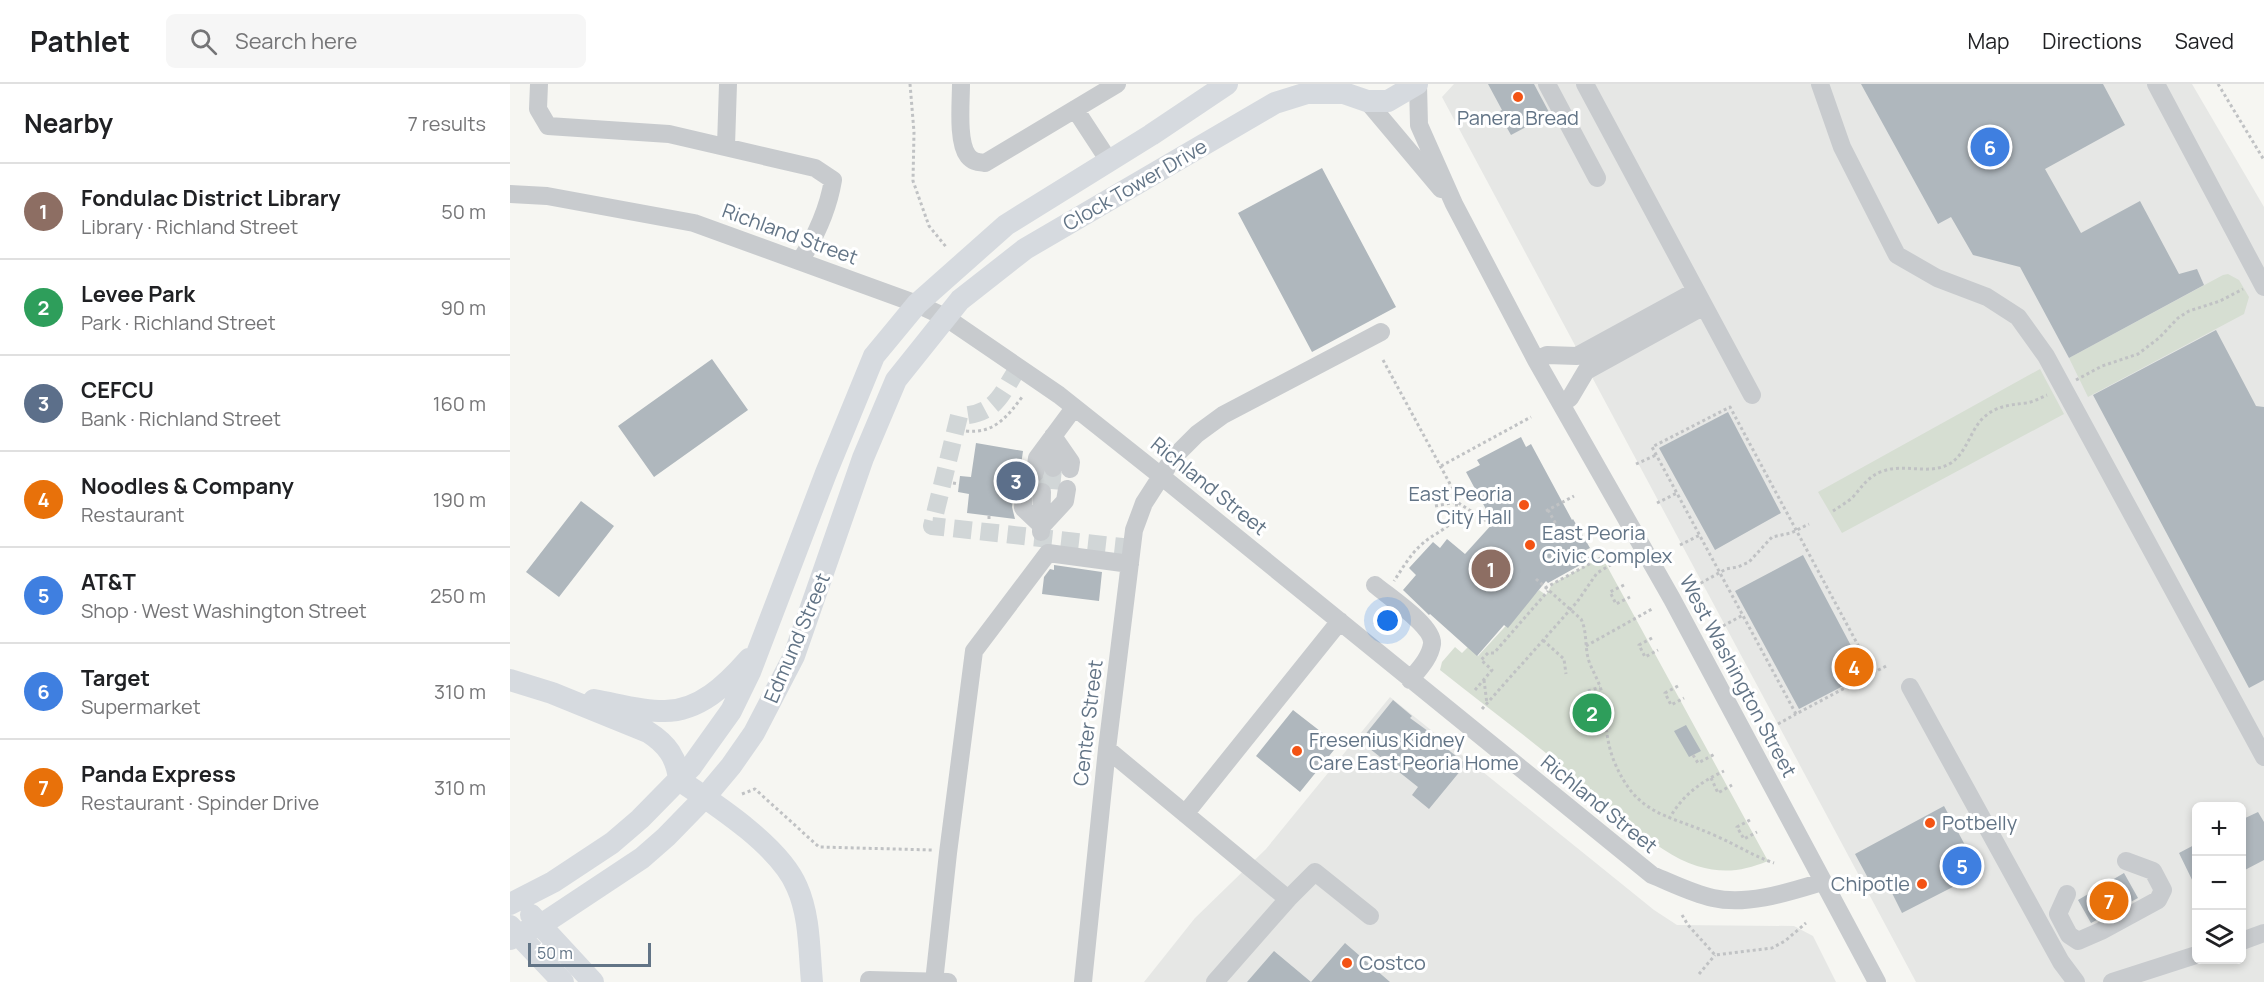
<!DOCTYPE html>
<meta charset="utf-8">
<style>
:root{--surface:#fff;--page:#f6f6f6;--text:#202124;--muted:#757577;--line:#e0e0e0;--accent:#0b8043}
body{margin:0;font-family:Manrope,sans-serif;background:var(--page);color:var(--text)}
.controls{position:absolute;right:18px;bottom:18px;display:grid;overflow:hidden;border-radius:9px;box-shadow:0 3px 9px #0003}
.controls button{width:54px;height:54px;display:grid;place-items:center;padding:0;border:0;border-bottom:2px solid var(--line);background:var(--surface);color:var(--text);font:30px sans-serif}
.scale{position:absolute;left:18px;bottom:15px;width:123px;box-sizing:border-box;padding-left:6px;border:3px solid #627486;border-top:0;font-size:16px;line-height:21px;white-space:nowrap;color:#627486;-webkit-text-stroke:4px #fff;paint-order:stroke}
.you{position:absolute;left:878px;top:537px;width:21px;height:21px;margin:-15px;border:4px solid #fff;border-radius:50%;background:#1a73e8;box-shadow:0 0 0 9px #1a73e833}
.badge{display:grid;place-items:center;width:39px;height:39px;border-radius:50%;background:var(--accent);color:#fff;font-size:20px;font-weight:700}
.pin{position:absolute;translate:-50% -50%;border:3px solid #fff;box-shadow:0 2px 6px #0006}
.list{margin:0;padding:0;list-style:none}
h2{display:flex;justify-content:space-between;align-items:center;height:78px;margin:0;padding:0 24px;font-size:26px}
h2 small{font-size:20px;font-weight:400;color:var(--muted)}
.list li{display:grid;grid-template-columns:39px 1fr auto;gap:18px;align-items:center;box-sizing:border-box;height:96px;padding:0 24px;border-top:2px solid var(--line)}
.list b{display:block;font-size:22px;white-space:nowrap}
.list p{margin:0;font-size:20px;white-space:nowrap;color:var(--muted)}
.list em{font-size:20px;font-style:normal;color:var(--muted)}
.icon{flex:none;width:33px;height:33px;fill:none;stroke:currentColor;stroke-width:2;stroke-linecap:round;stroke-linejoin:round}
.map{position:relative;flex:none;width:1754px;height:898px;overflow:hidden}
header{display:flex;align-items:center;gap:36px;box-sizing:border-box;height:84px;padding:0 30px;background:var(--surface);border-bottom:2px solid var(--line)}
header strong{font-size:28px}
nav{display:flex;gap:33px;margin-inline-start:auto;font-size:21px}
.search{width:420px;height:54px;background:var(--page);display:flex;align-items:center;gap:15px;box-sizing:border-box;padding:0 21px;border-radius:9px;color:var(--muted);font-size:22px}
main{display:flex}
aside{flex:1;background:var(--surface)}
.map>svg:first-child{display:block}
.built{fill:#e6e7e5;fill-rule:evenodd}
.green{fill:#d6ded2}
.building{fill:#afb7bd}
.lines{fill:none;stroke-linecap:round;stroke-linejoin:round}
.minor-tunnel{stroke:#d1d6d7;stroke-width:18;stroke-dasharray:18 9;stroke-linecap:butt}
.path{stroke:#c0c2c4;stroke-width:3;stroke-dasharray:3 3;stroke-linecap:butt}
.minor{stroke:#c8cbce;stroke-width:18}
.major{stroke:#d6dadf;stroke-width:22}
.poi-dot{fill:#f35314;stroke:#fff;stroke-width:2}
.labels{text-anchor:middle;stroke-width:6;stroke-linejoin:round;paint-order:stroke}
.poi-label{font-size:20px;fill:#627486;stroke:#fff;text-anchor:start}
.street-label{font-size:20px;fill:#627486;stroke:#fff}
</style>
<header>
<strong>Pathlet</strong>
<div class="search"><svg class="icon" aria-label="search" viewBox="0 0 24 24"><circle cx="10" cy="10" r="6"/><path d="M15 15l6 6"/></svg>Search here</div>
<nav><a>Map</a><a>Directions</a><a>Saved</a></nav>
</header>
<main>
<aside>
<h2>Nearby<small>7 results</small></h2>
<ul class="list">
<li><span class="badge" style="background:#8d6e63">1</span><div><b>Fondulac District Library</b><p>Library · Richland Street</p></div><em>50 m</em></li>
<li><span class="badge" style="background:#2e9e5b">2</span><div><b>Levee Park</b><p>Park · Richland Street</p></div><em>90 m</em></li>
<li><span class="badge" style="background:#5c6f8a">3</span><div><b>CEFCU</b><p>Bank · Richland Street</p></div><em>160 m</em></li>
<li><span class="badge" style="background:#e8710a">4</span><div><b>Noodles &amp; Company</b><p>Restaurant</p></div><em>190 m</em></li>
<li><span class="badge" style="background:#3f7fe0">5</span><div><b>AT&amp;T</b><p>Shop · West Washington Street</p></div><em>250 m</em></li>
<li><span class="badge" style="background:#3f7fe0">6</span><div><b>Target</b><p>Supermarket</p></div><em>310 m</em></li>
<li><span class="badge" style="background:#e8710a">7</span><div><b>Panda Express</b><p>Restaurant · Spinder Drive</p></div><em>310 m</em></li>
</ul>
</aside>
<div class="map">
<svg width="1754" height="898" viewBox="0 0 1754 898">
<rect width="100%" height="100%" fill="#f6f6f2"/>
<path class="built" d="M944,0H1682L1754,123V898H1406L932,13ZM1686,722H1732V876H1686Z
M880,613L1144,826L1167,841L1284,842L1303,852L1326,898H634L685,834L756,765Z"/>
<path class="green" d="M1718,190L1729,196L1739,213L1734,230L1578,313L1559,274L1713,191Z
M1530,285L1554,330L1332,449L1308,408Z
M1092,473L1258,777C1233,787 1214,790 1187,782C1144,769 1088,712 1052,682C1012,649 970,618 930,586L932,578L945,563L952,569L958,563L968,572L1029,506L1036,511L1042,500Z"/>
<path class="building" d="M978,0H1024L1040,30L1001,51L988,28L992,26Z
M1351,0H1593L1615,41L1535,85L1571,149L1630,117L1669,190L1687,185L1694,201L1559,274L1510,183L1463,171L1441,133L1428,140Z
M812,84L886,223L802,268L728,129Z
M1706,246L1746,322L1754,323V596L1739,604L1583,311Z
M202,275L238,326L144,393L108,342Z
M1218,328L1271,429L1205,466L1149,364Z
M1011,353L1016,363L1021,360L1062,436L1063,435L1080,464L1076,466L1081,475L1038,499L1036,497L998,544L994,541L967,572L920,530L919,531L893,506L906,491L899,484L923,458L930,464L937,455L955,470L984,438L976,431L978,429L956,388L970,381L967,376Z
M466,359L513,367L510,388H514L518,398H510L504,402L502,423L505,435L457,429L459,410L448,408L450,392L461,393Z
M71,417L104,442L49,513L16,488Z
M1293,471L1356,590L1289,625L1225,507Z
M544,481L592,488L589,517L532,510L534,493L540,485L544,486Z
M883,616L902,632L900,634L933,658L931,660L956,680L919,725L902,711L908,703L850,657Z
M783,626L828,661L790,708L746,672Z
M1176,641L1191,667L1179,673L1164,647Z
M1434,722L1470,789L1392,829L1378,801L1365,807L1345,770Z
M1748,728L1754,738V776L1731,788V736Z
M1686,760V804L1669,769Z
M1614,789L1628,814L1581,839L1568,816Z
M835,859L880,898H801Z
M764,867L801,898H737Z"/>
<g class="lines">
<path class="minor-tunnel" d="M508,284C490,312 486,330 449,332L422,442L622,464
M541,405L543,384
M522,409L525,389"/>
<path class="path" d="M400,0L404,48L403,97L419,142L437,164
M1708,0L1754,76
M873,276L946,411C950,447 929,443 910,462C900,471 892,485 884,497
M1566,296L1592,282L1628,270L1649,254L1668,234L1679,227L1710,217L1733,205
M456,347C484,350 497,333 512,313
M1126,380L1146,371
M931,382L1021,333
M443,399L449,400
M1147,419L1167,409
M925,422L947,418L981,440
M1038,426L1046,440
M1036,427L1064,412
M1323,427C1329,423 1336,419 1342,414C1352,403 1358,392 1373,387C1395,379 1420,392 1441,379C1457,368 1460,347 1473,334C1486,322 1499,321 1516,319C1523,318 1530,314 1537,311
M479,435V432
M1170,461L1190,451
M1026,495L1071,535C1078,549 1074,566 1080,580C1084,590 1090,599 1092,610C1096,632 1095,655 1104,677C1127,733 1158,730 1206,752C1227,761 1241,771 1264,779
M1114,501L1100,508L1106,520L1120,513
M1035,504L1096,471
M1175,508L1216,485L1228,483L1239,478L1262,453L1281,449L1299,440
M864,540L870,530V525
M1213,542L1233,531
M1142,554L1129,561L1135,573L1148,566
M1033,556L1054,575L1056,590
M1076,562L1142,525
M1363,589L1220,323L1142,363L1286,630L1378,581
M974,596L977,620
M1168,602L1155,609L1161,621L1174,614
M965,606L982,586L971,576L978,569H984L1038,507
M1078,607L1090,603
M972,625L1067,518L1087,489L1102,480
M1072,628L1087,636L1094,637
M1268,640L1286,630
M1183,671L1188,679L1205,670
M1201,694L1208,709L1222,701
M232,710L245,705L309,763L423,766
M1159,735C1172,712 1190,698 1214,687
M1240,736L1227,743L1234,755L1247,748
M1172,831L1178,841L1205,871L1262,864L1275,857L1296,839
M1189,890L1205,871"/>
<path class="minor" d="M29,0L28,25L38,42L159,50L305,84L323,96C318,126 306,152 290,177
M451,0C451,18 447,58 458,72C463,78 468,78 475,79L607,0
M908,0L909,41L944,120L1026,276L1162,515L1367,898
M1037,0L1087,94
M1075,0L1242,311
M1310,0L1332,63L1387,171L1427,194L1477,213L1508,233L1536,272L1754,673
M1646,0L1754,203
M857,17L931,105
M565,25L599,77
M216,62L218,0
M0,110L37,112L184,139L407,220L435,233L549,311L651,392L1142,791C1162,799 1181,809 1203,814C1237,822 1279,808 1312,798
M1026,276L1037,271L1067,272L1186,207
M1051,320L1060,314L1076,287L1194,222
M543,352L561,378L560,385
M543,352V384
M525,389L527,374L564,324
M514,408L513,424L532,442
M532,442L555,417L557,405
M531,448L532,408
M865,501C879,513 924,542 922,560C920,574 909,585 900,596
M1400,603L1551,878L1566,898
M597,665L778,815
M675,730L830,537
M1557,810L1548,830L1559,851L1568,857L1591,847L1648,816L1653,806L1643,787L1616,777
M1732,857L1754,849
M359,896L438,898
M424,898L438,769L464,567L538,469L620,480
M573,898L597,665L624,446L634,419L663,374L687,350L713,331L871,248
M705,898L778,815L805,788L860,832
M1602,898L1686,871"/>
<path class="major" d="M828,0L834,9L857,17H878L907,0
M0,596L42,609L138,648C157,660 167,674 169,696C205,720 270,762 287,803C300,832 299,867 302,898
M84,616C107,620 130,627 153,627C189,628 217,600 239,575
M0,820L43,798L102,759L130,735L181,683L221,627L240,588L316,389L364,272L407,220L496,141L641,51L717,0
M21,831L83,898
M0,842L53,898
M0,855L37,837L132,774L156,753L195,713L221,682L244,649L284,572L353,374L386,296L450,216L515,165L765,19L797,9H834"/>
</g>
<g class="poi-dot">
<circle cx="1008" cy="13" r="6"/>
<circle cx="1014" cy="421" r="6"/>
<circle cx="1020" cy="461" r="6"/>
<circle cx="787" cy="667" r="6"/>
<circle cx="1420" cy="739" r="6"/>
<circle cx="1412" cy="800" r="6"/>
<circle cx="837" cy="879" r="6"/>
</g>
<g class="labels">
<g class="poi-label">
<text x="1008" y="41" text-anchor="middle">Panera Bread</text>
<text x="1002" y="417" text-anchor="end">East Peoria<tspan x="1002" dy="23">City Hall</tspan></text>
<text x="1032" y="456">East Peoria<tspan x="1032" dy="23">Civic Complex</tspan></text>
<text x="799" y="663">Fresenius Kidney<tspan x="799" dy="23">Care East Peoria Home</tspan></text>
<text x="1432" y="746">Potbelly</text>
<text x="1400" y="807" text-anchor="end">Chipotle</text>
<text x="849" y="886">Costco</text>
</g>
<g class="street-label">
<text transform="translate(625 101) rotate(-30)" y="7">Clock Tower Drive</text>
<text transform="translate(280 150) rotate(20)" y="7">Richland Street</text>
<text transform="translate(699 402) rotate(39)" y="7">Richland Street</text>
<text transform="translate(287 554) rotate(-67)" y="7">Edmund Street</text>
<text transform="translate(1228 592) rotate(62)" y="7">West Washington Street</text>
<text transform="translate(578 639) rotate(-83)" y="7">Center Street</text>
<text transform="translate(1089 720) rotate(39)" y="7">Richland Street</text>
</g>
</g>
</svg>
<div class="controls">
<button>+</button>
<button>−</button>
<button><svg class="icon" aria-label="layers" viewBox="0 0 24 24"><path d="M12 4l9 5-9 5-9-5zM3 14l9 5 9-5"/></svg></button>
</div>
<div class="scale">50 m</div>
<div class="you"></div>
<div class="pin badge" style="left:981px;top:485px;background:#8d6e63">1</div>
<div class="pin badge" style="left:1082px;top:629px;background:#2e9e5b">2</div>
<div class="pin badge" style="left:506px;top:397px;background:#5c6f8a">3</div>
<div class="pin badge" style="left:1344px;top:583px;background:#e8710a">4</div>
<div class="pin badge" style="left:1452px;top:782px;background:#3f7fe0">5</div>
<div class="pin badge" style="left:1480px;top:63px;background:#3f7fe0">6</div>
<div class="pin badge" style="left:1599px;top:817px;background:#e8710a">7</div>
</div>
</main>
